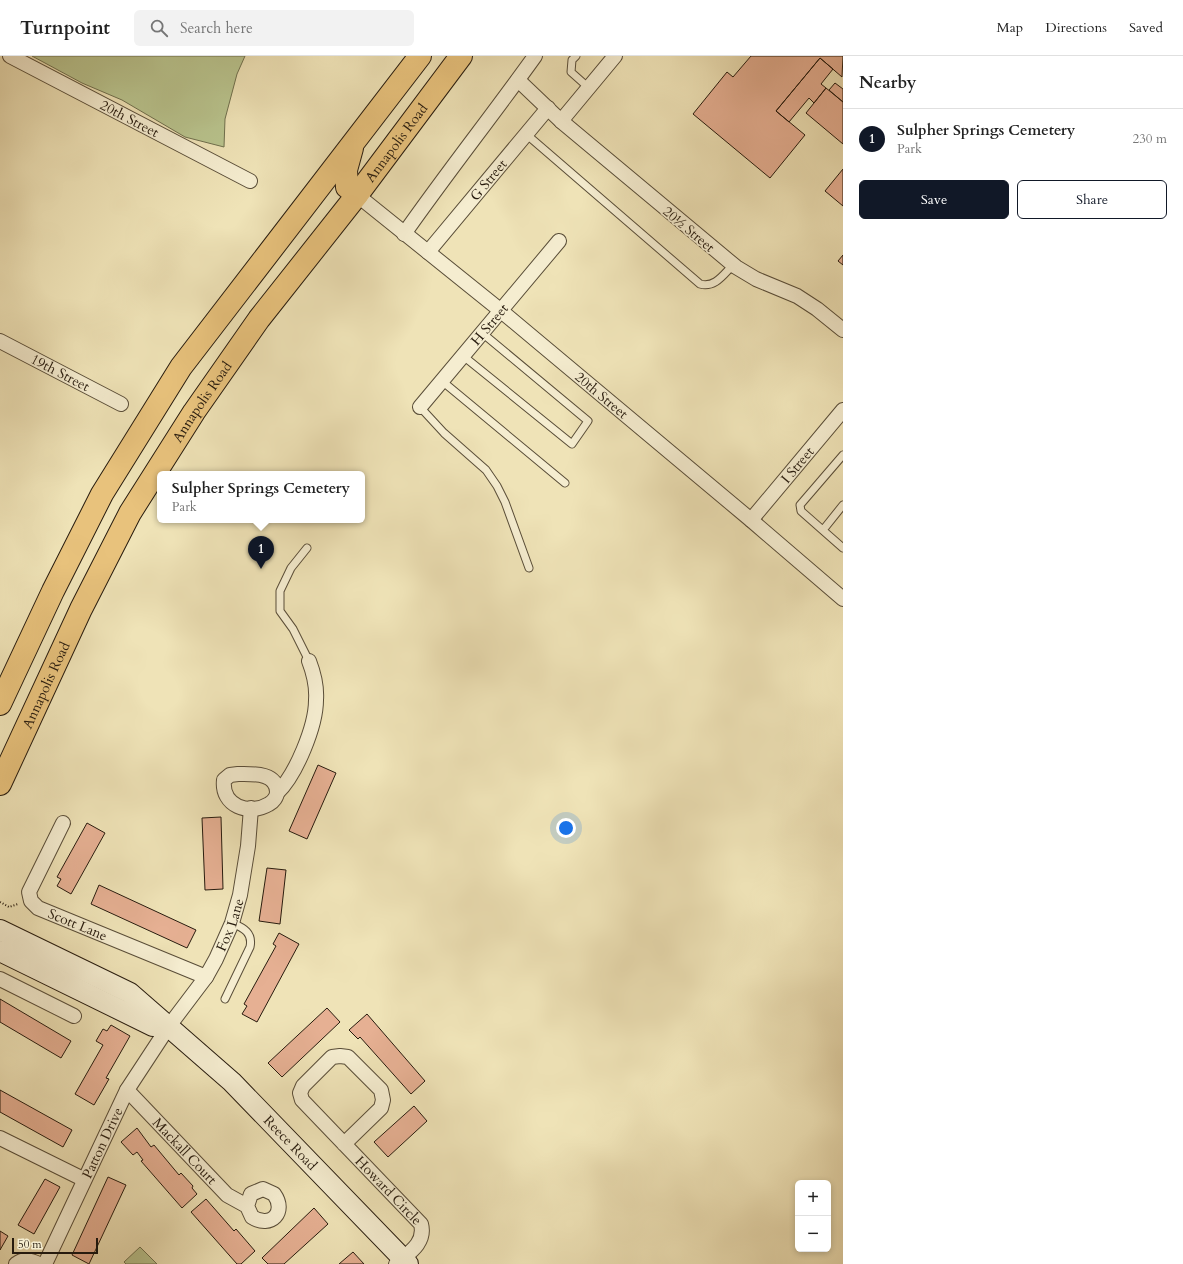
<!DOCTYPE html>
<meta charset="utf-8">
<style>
:root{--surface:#fff;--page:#f2f2f2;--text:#222;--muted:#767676;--line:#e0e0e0;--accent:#111827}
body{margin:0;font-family:Cardo,serif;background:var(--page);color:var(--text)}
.controls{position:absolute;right:12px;bottom:12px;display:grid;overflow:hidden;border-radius:6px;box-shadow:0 2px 6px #0003}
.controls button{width:36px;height:36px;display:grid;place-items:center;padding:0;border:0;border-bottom:1px solid var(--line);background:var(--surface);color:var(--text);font:20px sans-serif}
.scale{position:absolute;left:12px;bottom:10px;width:86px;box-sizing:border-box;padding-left:4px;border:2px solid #271b0e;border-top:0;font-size:11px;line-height:14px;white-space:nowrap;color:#271b0e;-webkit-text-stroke:3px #f5edd0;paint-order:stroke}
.you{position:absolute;left:566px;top:772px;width:14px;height:14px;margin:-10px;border:3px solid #fff;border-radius:50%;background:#1a73e8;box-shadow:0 0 0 6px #1a73e833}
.badge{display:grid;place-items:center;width:26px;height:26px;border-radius:50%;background:var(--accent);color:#fff;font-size:13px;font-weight:700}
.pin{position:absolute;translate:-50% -33px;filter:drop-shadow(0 1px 2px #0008)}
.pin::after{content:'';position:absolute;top:21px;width:14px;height:12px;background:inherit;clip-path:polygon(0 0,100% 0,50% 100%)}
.popup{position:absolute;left:157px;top:415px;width:208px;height:52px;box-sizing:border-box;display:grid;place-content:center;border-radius:6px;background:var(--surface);filter:drop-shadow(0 1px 3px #0005);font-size:13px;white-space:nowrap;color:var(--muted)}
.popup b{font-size:15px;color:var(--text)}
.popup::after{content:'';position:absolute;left:50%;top:100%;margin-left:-8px;border:8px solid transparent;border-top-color:var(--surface)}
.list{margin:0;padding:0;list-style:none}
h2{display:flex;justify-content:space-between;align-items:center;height:52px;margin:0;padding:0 16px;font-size:17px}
h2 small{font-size:13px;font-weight:400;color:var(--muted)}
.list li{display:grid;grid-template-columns:26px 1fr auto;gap:12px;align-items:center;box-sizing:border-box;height:60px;padding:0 16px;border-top:1px solid var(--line)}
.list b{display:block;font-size:15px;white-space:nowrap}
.list p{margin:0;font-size:13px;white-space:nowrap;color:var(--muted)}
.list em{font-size:13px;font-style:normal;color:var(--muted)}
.actions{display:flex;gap:8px;padding:12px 16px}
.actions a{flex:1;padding:9px 0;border:1px solid var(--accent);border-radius:6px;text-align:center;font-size:14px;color:var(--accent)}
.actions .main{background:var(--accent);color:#fff}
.icon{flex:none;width:22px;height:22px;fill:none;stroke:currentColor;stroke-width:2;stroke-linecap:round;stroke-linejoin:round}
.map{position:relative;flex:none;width:843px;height:1208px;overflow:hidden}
header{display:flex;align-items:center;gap:24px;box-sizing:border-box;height:56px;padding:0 20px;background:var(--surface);border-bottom:1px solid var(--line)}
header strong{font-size:19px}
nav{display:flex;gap:22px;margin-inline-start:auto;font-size:14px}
.search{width:280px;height:36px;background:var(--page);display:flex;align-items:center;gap:10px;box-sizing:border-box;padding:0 14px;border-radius:6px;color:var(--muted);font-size:15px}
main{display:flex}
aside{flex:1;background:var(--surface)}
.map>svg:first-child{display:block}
.green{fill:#b9c48e;stroke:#70704e}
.building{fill:#e6b093;stroke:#271b0e}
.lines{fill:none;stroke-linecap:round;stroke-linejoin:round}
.lane-casing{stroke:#594d38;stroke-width:9}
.street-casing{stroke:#594d38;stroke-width:16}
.secondary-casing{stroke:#271b0e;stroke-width:22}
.primary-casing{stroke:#271b0e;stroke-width:24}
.path{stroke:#271b0e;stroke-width:2;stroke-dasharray:1 2;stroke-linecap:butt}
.lane{stroke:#f5edd0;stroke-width:7}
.street{stroke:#f5edd0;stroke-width:14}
.secondary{stroke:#f5edd0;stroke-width:20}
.primary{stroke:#e8c27c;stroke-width:22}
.labels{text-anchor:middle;stroke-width:3.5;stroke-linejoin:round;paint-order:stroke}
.street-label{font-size:14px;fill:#271b0e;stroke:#f5edd0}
</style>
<header>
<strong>Turnpoint</strong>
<div class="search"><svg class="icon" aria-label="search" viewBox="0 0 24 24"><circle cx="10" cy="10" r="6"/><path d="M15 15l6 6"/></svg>Search here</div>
<nav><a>Map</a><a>Directions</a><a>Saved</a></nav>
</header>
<main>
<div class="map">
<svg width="843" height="1208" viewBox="0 0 843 1208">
<rect width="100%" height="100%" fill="#efe3b7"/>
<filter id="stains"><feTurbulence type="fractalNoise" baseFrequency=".005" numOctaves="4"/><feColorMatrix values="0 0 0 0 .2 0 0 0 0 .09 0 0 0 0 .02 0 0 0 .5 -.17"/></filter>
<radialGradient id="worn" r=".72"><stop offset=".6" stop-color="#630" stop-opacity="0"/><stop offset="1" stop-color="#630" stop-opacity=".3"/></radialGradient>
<path class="green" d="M32,0H245L237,18L225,63L224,91L185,81L122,44L82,27Z
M140,1191L157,1208H126L124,1206Z"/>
<path class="building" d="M751,0H843L842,21L820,2L776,55L805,79L770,122L693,58L727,16L733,21Z
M820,2L833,13L821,28L826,32L814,47L809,42L789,66L776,55Z
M835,27L843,33V46L829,34Z
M826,32L843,46V88L806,57Z
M843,113V150L825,135Z
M843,199V209L838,205Z
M318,709L336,717L307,783L289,775Z
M221,761L223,833L205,834L202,762Z
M87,767L105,777L71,838L57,830L61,823L57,821Z
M267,812L286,814L280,868L259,865Z
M99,829L196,874L187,892L91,848Z
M279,877L299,888L257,966L242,958L247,950L244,948L276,890L273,888Z
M0,943L71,985L61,1002L0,966Z
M327,952L340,966L282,1021L268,1007Z
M367,958L425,1025L411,1038L360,981L358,983L349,974Z
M111,969L130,980L106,1022L109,1023L94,1049L75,1038L103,989L96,985L103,973L107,975Z
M0,1034L72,1074L63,1091L0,1056Z
M414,1050L427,1065L388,1101L374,1086Z
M137,1072L151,1091L154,1089L179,1119L181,1117L193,1130L192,1132L197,1138L182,1152L141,1105L143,1104L137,1096L133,1099L121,1086Z
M108,1121L126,1129L89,1208L72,1199Z
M45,1123L60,1131L34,1178L18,1169Z
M206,1143L234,1175L236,1173L255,1195L241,1208H237L191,1156Z
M314,1152L328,1168L284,1208H268L262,1202Z
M0,1175L8,1180L0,1194Z
M353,1196L364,1208H339Z"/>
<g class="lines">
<g class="lane-casing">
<path id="lane" d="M576,0L572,4L571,16L589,32
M526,78L700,228C715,232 723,219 733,209
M462,299L572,388L588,365L481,276
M442,325L565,427
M420,351L444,377L486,414L497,430L505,446L529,512
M843,399L800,449L801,455L843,492
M823,474L843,449
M307,492L291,512L280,535V555L293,573L309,605
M225,943L250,891C253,877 244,872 232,867"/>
</g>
<g class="street-casing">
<g id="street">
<path id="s1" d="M10,0L250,125"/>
<path d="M518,24L561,65L736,211L756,223L797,240L817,253L843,274"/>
<path d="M561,65L615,0"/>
<path id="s2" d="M357,139L500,254L751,464L843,543"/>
<path d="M404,178C446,118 492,60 535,0"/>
<path id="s3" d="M428,196L548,52"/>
<path id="s4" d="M0,285L121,348"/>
<path id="s5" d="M420,351L559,185"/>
<path id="s6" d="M751,464L843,354"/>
<path d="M238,718C252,718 277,716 277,736C277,741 273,746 269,748C249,760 221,750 224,724L230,719Z"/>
<path d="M277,737C296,719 316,670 316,644C317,630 314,618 309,605"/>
<path id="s7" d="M63,767L29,836L31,845L38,852L206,921"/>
<path d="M0,923L74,960"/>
<path id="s8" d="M127,1034L227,1139L247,1150L252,1161C271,1173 287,1156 274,1138L263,1133L251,1138L247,1150"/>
<path d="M0,1082L83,1123"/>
<path id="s9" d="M344,1088L381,1052L383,1044L381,1034L348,1001L340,1000L332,1001L303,1030L300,1037L302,1044L421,1168C426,1187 409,1197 396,1208"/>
<path d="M16,1208C24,1202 30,1204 39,1208"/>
<path id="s10" d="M45,1208L127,1034L169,970L206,921L216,903L232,867L240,839L248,790L251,752"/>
</g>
</g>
<g class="secondary-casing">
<g id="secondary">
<path id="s11" d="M0,874L130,937L232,1026L408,1208"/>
<path d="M0,895L153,970H161"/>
</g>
</g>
<g class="primary-casing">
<g id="primary">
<path d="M352,92L346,114L347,131L357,139"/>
<path d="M0,648L53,535L102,438L181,311L420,0"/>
<path id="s12" d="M0,728L81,553L130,457L194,356L259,263L357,139L461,0"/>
</g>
</g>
<path class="path" d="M0,846L9,851L18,848"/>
<use href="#lane" class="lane"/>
<use href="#street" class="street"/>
<use href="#secondary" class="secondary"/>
<use href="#primary" class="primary"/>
</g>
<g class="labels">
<g class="street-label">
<text dy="5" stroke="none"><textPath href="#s1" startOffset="135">20th Street</textPath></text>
<text dy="5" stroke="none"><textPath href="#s12" startOffset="757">Annapolis Road</textPath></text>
<text dy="5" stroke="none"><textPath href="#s3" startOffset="94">G Street</textPath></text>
<text transform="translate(689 173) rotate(40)" y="5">20½ Street</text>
<text dy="5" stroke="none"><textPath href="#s5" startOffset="108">H Street</textPath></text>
<text dy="5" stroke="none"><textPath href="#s4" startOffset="68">19th Street</textPath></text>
<text dy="5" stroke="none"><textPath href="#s2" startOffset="316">20th Street</textPath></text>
<text dy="5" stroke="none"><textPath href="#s12" startOffset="433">Annapolis Road</textPath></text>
<text dy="5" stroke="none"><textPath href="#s6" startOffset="72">I Street</textPath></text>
<text dy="5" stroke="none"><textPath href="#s12" startOffset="109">Annapolis Road</textPath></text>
<text dy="5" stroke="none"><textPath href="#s7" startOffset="139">Scott Lane</textPath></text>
<text dy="5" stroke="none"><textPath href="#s10" startOffset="388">Fox Lane</textPath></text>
<text dy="5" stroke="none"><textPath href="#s10" startOffset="134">Patton Drive</textPath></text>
<text dy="5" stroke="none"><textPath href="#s11" startOffset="364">Reece Road</textPath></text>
<text dy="5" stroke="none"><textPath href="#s8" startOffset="84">Mackall Court</textPath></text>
<text dy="5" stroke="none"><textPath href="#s9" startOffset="314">Howard Circle</textPath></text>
</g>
</g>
<rect width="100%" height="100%" filter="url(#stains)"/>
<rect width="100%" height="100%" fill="url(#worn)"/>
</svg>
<div class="controls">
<button>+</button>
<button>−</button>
</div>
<div class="scale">50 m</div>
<div class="you"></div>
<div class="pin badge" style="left:261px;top:513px">1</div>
<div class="popup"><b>Sulpher Springs Cemetery</b>Park</div>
</div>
<aside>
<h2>Nearby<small></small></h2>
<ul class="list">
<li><span class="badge">1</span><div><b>Sulpher Springs Cemetery</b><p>Park</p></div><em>230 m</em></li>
</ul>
<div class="actions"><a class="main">Save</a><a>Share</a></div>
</aside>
</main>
